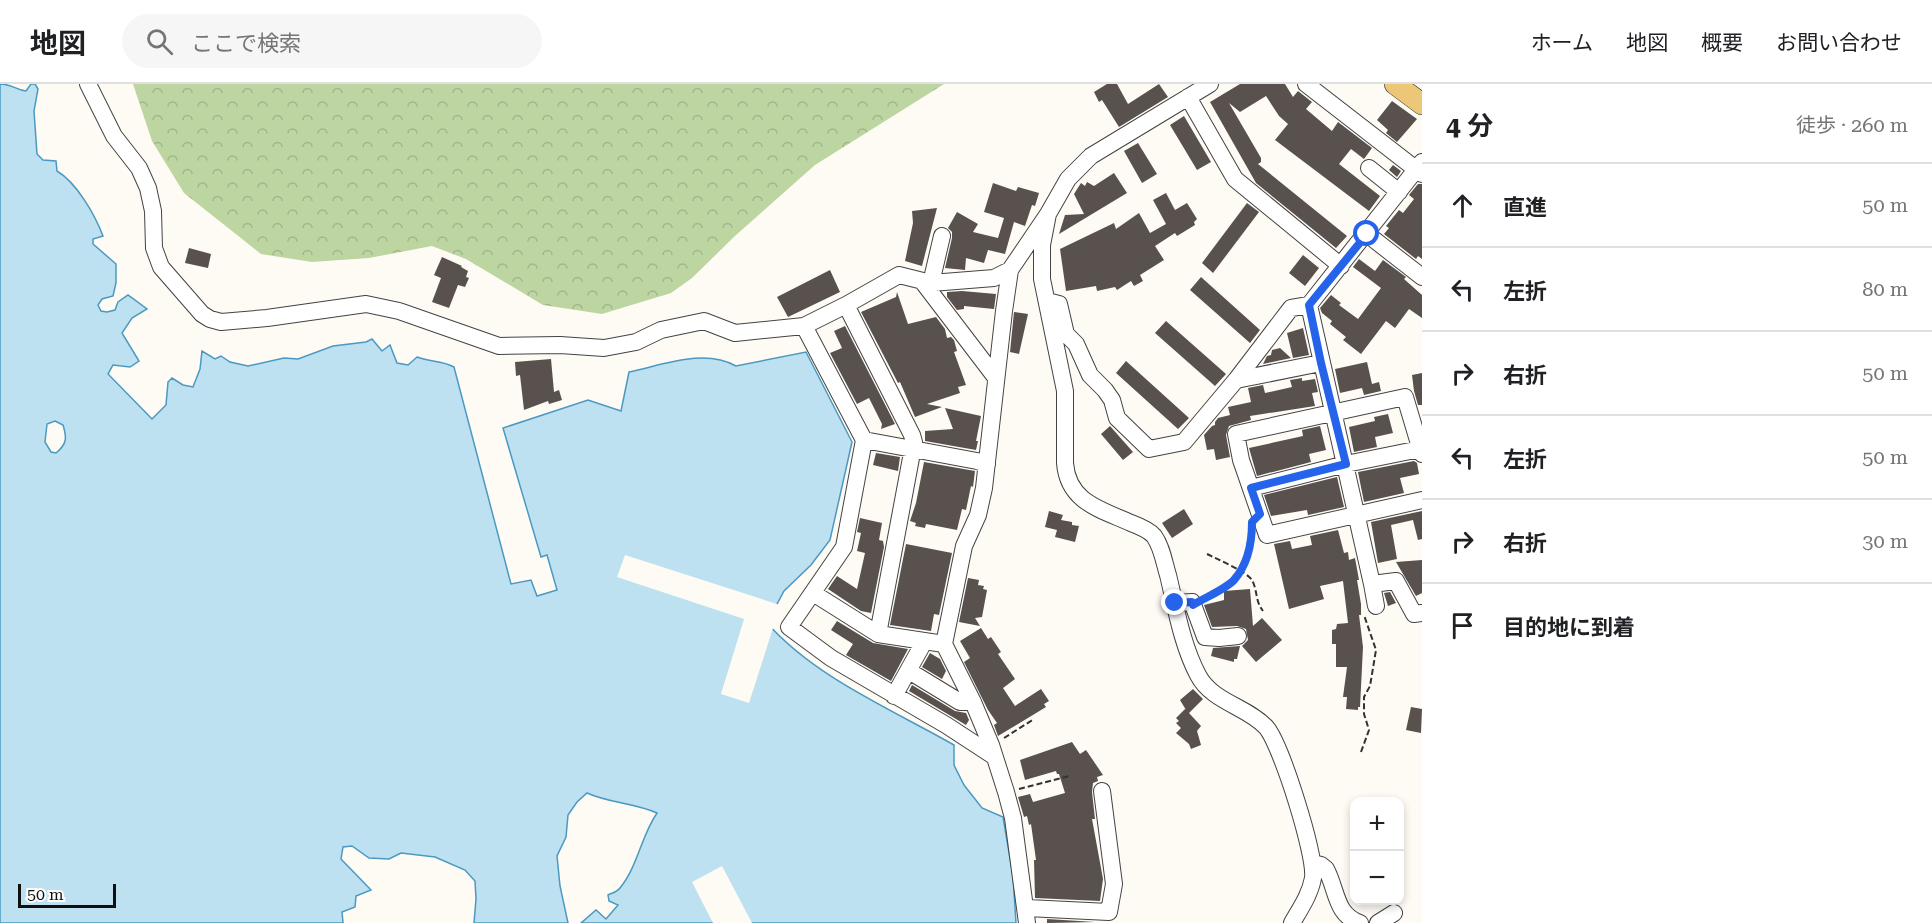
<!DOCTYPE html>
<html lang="ja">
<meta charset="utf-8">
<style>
:root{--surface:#fff;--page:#f6f6f6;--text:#202124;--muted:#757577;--line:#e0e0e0}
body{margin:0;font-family:"Roboto Serif","Noto Sans JP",serif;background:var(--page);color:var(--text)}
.controls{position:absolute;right:18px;bottom:18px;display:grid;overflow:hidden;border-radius:12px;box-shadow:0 3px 9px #0003}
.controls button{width:54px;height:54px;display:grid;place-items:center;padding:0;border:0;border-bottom:2px solid var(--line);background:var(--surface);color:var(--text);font:30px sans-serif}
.scale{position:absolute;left:18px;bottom:15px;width:98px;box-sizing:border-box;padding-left:6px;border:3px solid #101010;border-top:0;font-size:16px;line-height:21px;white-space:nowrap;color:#101010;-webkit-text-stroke:4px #fff;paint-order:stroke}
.stop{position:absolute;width:18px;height:18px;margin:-14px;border:4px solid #2563eb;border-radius:50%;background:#fff}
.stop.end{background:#2563eb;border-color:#fff;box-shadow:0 2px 6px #0008}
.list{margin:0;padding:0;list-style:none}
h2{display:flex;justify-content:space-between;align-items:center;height:78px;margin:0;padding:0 24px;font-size:26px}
h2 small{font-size:20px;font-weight:400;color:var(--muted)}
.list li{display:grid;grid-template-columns:39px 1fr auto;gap:18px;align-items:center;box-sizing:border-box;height:84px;padding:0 24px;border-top:2px solid var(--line)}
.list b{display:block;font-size:22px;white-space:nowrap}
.list em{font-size:20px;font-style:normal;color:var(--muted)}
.icon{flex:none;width:33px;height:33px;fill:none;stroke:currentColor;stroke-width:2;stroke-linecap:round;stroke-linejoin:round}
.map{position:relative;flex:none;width:1422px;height:839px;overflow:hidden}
header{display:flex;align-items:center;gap:36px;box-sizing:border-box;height:84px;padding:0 30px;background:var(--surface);border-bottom:2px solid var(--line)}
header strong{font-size:28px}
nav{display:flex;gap:33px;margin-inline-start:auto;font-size:21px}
.search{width:420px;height:54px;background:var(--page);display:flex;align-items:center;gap:15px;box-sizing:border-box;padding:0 21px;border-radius:33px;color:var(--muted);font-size:22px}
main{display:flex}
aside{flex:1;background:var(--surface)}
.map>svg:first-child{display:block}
.forest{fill:url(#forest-crowns)}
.water{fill:#bde1f1;stroke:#4b99c1;stroke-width:1.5;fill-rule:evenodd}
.pier{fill:#fefbf4}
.building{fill:#58514d}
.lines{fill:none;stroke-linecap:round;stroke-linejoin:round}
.minor-casing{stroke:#434343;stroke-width:18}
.major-casing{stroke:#212121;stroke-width:22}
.path{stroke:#323232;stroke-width:2;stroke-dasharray:6 3;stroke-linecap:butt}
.minor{stroke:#fff;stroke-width:16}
.major{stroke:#ebc777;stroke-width:21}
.route{stroke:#2563eb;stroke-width:8}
</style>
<header>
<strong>地図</strong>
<div class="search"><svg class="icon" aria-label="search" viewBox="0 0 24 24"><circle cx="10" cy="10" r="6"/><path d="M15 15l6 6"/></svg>ここで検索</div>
<nav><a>ホーム</a><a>地図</a><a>概要</a><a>お問い合わせ</a></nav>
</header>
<main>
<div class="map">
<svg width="1422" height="839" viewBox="0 0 1422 839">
<defs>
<pattern id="forest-crowns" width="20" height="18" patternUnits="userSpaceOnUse" patternTransform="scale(1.5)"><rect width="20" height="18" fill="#bcd5a1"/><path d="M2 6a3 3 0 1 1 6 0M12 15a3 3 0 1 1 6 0" fill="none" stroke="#a1b68a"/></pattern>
</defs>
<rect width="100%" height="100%" fill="#fefbf4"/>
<path class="forest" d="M133,0H944L815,81L736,151L692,194L671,209L602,230L543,221L466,175L432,162L369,174L312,178L261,170L184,109L152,57Z"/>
<path class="water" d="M0,0C12,0 16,6 26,7L31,0H35L38,5L34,27L37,70L43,76L56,77L57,87C77,99 95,131 103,152L93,155V160L116,180V199L113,212L102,215L98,221L101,227L107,228L115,226L118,218L128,211L147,225L132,234L122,249L139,277L130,283L113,281L108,290L152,335L166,321L168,298L172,294L183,301L193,303L200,285L202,267L215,275L221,272L230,278L248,282L284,274L298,275L333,262L366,258L372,255L382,267L390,261L397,279L408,281L417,273C429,278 442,276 454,283L511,500L531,496L537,512L557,506L547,471L541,473L503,344L588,316L621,327L629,288C663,281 704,264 736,282L806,268L852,358L830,456L811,481L784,507L767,539C816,594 891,625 954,661V681L964,701L982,724L1003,733L1013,792L1016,839H581L596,826L606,835L618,821L609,817L608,811C612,809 617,808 620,804C638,782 641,752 657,729C634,719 609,719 587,709L577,718L568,731L566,753L557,772L560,802L568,839H474L476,815L475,797L465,786L435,773L401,769L389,775L369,774L352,762L343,763L341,775L371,806L356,812L355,823L342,828L343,839H0ZM55,337L63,341C67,354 67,360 56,369L51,368L45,358L47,340Z"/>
<path class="pier" d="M625,471L780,521L771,539L776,545L773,544L749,619L721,610L744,535L617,493Z
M722,782L752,839H713L692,798Z"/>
<path class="building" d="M1107,0H1117L1128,20L1159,0L1168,13L1119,43L1102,16L1099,18L1094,8Z
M1240,0H1285L1293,13L1298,7L1312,18L1306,25L1332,47L1338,38L1372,64L1364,75L1351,65L1339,80L1380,112L1369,127L1275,56L1288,40L1279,32L1266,12L1240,28L1229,19L1261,74V78L1258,80L1347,152L1336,164L1256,99L1210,18Z
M1392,17L1417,35L1397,58L1386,49L1388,46L1377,36Z
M1184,32L1211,78L1197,86L1170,41Z
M1138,59L1157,90L1142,99L1124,67Z
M1393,81L1401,87L1397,93L1389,86Z
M1114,89L1127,109L1059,150L1065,131L1084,130L1074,110L1081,99L1085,102L1087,98L1094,102Z
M993,99L1016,107L1018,103L1039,109L1035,122L1032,121L1025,142L1014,138L1005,170L988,166L984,179L966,174L965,186L945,184L952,154V148L948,144L957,128L978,140L973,148L998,154L1004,134L984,128Z
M1418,100H1422V175L1418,172L1416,175L1384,150L1389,144L1386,142L1399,126L1403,129L1414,115L1409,111Z
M1166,109L1175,126L1187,119L1197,135L1194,138L1195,141L1177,152L1175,149L1155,162L1164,176L1140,191L1143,197L1134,202L1131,197L1117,206L1115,203L1097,207L1096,202L1066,207L1060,165L1114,139L1116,145L1139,129L1150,149L1166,140L1153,116Z
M1247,119L1259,128L1213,189L1202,179Z
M937,124L922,182L905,177L913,139L912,127Z
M189,164L211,170L208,184L185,179Z
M1303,171L1319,184L1305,202L1289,189Z
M442,173L462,182L461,183L468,187L466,193L469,194L465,203L458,201L449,224L432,218L441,194L434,191Z
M1359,175L1375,187L1383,176L1406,193L1404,195L1422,211V234L1409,225L1395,244L1386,237L1361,270L1343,256L1346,253L1330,240L1332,237L1322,229L1320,224L1331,211L1341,219L1339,221L1358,235L1381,204L1353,183Z
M830,186L840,208L788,233L777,213Z
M1201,193L1260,246L1250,259L1190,206Z
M962,207L996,210L994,225L964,222V225L957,226L947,213V208Z
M897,208L908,240L936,233L945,245L947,254L951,253L954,256L957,267L954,268L966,301L958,303L960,309L927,320L942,323L915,333L900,298L898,299L861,228L896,213Z
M1014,228L1028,230L1019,270L1010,268Z
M1166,237L1226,290L1215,302L1155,249Z
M845,242L895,340L881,345L882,340L869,314L857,320L830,269L842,264L834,247Z
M1303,244L1309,271L1293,274L1287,249Z
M1280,264L1291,274L1263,280L1267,272L1271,271L1272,266Z
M551,275L554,308L559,306L562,316L549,320L548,317L524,326L520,291L516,292L515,278Z
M1126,277L1189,334L1178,345L1116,289Z
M1367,278L1372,300L1379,298L1381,307L1364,311L1362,304L1340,309L1335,285Z
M1422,289V321H1418L1414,307L1412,291Z
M1302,294V297L1315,295L1318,308L1312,309L1315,322L1250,332L1251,336L1229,342L1226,351L1230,373L1216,376L1214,365L1207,366L1204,351L1212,342L1215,341V338L1218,334L1230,331L1228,323L1251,318L1248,304L1263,301L1265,309L1292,303L1290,296Z
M945,324L981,332L976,357H978L976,366L925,357V347L953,345Z
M1388,330L1393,349L1375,353L1377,363L1354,368L1349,343L1375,337L1374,333Z
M1110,342L1133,368L1123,376L1101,350Z
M1320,342L1326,366L1309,370L1311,378L1257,392L1249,364L1303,352L1302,346Z
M876,369L900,373L898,387L873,381Z
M1414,377L1417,379L1419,390L1400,394L1404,409L1364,418L1358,388Z
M924,378L975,387L973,403L971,402L966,426L962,425L957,446L926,440L925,444L915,442L916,439L910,437L916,419Z
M1337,393L1344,423L1308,431L1307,426L1271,432L1264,411Z
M1184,425L1193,440L1172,454L1162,439Z
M1049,427L1063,431L1061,436L1072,438V441L1079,442L1075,458L1055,453L1057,446L1045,443Z
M1422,427V455L1418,456L1413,436L1391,441L1397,475L1378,479L1371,438Z
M860,434L882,439L879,456L883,457L884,463L871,529L861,527L828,505L837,492L857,505L865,469L857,467L861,449L857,448Z
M1338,446L1344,469L1348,468L1349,476L1355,474L1359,496H1357L1361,520V531H1359L1363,563L1360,623H1358V626L1346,625L1347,613H1343L1347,583H1336V560H1332V546L1336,545L1337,540L1348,539L1343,497L1320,502L1324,515L1289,525L1274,460L1290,457L1292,465L1312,461L1310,452Z
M906,460L952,469L939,531L934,530L931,547L890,541Z
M1422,476V509L1416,512L1396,478Z
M968,494L979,496L978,501L984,502L983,505L987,506L982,533L975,534L980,542L959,538Z
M1250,505L1253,542L1262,534L1282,556L1256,578L1242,562L1248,556L1246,545L1237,542L1212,543L1204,521L1224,516V507Z
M1390,508L1396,519L1388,522L1384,509Z
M837,537L873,559L908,565L891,597L846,571L853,560L831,546Z
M981,544L988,555L991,553L1001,568L998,570L1015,595L1003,604L1015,622L1041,605L1049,617L1044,620L1046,623L998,652L994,641L997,639L988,626L964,578L970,574L960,557Z
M1240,562L1237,575H1234V578L1211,572L1213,564Z
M930,569L940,575L946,587L942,595L922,583Z
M912,601L955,627L966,629L969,636L966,641L909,607Z
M1193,605L1203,615L1189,629L1201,642L1197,647L1201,661L1191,665L1189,660L1176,649L1181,644L1176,639L1179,637L1176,634L1185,625L1186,626L1180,616Z
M1411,623L1422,625L1421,649L1406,646Z
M1072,658L1080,670L1086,666L1103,691L1097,693L1098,697L1093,699L1092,708L1095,735H1092L1103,795L1100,817L1035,814L1034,776H1036L1031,740L1029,741L1027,732L1024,733L1018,713L1030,710L1033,718L1065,709L1059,690H1057L1056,687L1025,696L1020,676Z
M1047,835L1095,838L1047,839Z"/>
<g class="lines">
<g class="minor-casing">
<path id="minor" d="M88,0L114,52L139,84L148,104L153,127L154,164L161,183L202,230L210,235L221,238L267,234L366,220L399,227L499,262L560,261L604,264L636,258L661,246L704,237L735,249L804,242L846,221L899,191L931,199L994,194L1010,186L1048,130
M1210,0L1091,72L1068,95L1048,130L1042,161V195L1065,307V379C1068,418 1100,425 1131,439C1139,442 1149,446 1154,452C1162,463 1164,478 1168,491C1176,524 1182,561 1198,591C1212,618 1246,622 1266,643C1281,660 1316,771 1313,794C1310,811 1300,825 1292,839
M1306,0L1422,90
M1188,13L1235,95L1341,182
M1369,84L1399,108
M1367,150L1422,193
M1010,186L1004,227L984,404L978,431L964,462L944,560L973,618L991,661L1006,708L1013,734L1027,839
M922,197L996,294
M931,199L942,152
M1047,217L1059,220L1066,250L1076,260L1090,291L1105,306L1112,316L1117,334L1149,365L1184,358L1236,296L1291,224L1309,221L1422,78
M846,221L912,351L914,358L878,550
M1309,221L1372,500L1396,497L1414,530L1422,529
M804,242L864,356L844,463L789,543L831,574L946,641L995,673
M1236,296L1321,279
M864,356L977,377L987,380
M1422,370L1405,313L1236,350L1241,376L1267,451L1422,416
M1251,404L1346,380L1420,365
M1372,500L1376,522
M813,509L878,550L944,560
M1175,519L1192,518L1205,553L1219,554L1238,552
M909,587L960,618H973
M894,612L924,558
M1313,779L1321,781L1326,785C1337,805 1335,831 1360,839
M1027,824L1109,828L1114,800L1102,707
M1378,839L1394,829"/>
</g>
<g class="major-casing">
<path id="major" d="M1395,0L1422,20"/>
</g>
<path class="path" d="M1207,470C1217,475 1247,488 1252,496C1258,508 1255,517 1263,527
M1207,513L1234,497L1248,473L1252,454
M1004,654L1034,635
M1361,668L1369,646L1364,630V613L1370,602L1376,566L1364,531
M1019,705L1069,692"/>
<use href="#minor" class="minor"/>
<use href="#major" class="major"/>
</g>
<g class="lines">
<path class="route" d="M1175,519L1192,518L1193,521C1204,514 1226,505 1234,496C1248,480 1252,458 1252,438L1260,430L1251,404L1346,380L1321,279L1309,221L1367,150"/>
</g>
</svg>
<div class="controls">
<button>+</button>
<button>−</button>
</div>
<div class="scale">50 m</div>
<div class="stop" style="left:1367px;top:150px"></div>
<div class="stop end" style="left:1175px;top:519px"></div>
</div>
<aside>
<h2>4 分<small>徒歩 · 260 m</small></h2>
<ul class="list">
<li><svg class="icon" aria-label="ahead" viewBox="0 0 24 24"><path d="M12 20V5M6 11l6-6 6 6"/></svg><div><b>直進</b></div><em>50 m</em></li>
<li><svg class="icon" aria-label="left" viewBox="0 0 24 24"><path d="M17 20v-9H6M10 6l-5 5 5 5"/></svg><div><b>左折</b></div><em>80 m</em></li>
<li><svg class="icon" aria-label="right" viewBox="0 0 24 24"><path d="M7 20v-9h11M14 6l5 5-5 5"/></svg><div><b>右折</b></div><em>50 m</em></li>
<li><svg class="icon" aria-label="left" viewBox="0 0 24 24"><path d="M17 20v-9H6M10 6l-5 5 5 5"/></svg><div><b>左折</b></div><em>50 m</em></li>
<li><svg class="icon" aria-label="right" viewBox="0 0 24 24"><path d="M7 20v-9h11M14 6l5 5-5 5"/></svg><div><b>右折</b></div><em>30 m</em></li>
<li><svg class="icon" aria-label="arrive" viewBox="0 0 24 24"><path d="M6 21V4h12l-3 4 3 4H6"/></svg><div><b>目的地に到着</b></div></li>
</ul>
</aside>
</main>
